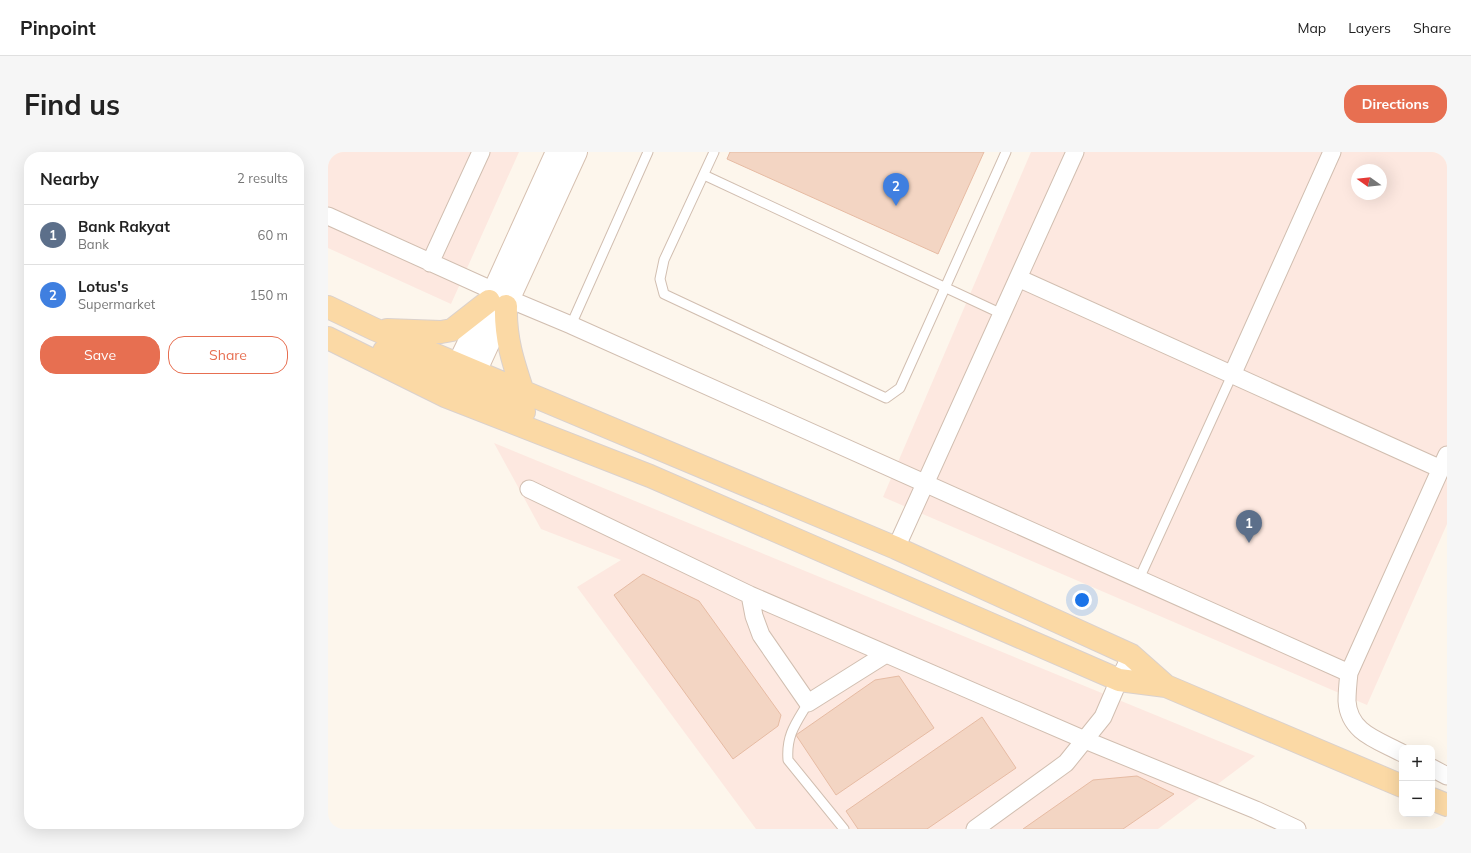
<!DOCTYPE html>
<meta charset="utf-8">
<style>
:root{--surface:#fff;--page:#f6f6f6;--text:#222;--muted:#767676;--line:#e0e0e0;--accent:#e76f51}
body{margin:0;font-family:Mulish,sans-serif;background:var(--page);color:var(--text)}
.controls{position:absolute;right:12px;bottom:12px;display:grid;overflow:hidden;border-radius:8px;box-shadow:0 4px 16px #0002}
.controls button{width:36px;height:36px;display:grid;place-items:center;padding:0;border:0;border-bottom:1px solid var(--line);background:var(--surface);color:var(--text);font:20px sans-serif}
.compass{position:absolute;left:1023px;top:12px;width:36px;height:36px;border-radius:50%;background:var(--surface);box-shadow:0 4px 16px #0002;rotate:285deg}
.you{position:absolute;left:754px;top:448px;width:14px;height:14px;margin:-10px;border:3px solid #fff;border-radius:50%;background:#1a73e8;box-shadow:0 0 0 6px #1a73e833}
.badge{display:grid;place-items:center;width:26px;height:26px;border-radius:50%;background:var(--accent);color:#fff;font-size:13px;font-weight:700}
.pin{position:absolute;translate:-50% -33px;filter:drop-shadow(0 1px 2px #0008)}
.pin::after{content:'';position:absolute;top:21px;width:14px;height:12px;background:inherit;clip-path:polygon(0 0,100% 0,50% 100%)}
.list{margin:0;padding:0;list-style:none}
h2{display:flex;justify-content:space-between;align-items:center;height:52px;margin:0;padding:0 16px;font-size:17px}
h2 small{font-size:13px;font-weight:400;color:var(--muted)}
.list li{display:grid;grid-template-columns:26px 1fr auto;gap:12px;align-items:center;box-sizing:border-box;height:60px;padding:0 16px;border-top:1px solid var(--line)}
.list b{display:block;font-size:15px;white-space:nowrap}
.list p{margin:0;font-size:13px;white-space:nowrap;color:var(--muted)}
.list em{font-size:13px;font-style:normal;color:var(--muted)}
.actions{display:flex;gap:8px;padding:12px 16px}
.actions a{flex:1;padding:9px 0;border:1px solid var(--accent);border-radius:16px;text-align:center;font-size:14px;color:var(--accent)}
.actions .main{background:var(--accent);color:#fff}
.map{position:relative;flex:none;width:1119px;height:677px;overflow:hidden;border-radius:16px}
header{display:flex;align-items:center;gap:24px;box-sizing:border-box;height:56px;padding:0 20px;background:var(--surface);border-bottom:1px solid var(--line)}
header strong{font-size:19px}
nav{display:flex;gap:22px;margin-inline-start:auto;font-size:14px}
.intro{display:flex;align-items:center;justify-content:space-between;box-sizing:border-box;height:96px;padding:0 24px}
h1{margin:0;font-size:28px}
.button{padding:10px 18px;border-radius:16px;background:var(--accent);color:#fff;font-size:14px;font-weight:700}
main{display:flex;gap:24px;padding:0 24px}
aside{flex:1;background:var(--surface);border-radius:16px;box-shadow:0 4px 16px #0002}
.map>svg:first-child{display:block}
.commercial{fill:#fde8e0;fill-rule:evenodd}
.building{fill:#f3d5c3;stroke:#e6bba3}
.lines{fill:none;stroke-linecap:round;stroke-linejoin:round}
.lane-casing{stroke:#d1beb0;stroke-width:11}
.street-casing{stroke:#d1beb0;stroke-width:19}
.secondary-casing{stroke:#d6c0b0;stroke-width:24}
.primary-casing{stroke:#dad1cd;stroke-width:24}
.lane{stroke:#fff;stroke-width:9}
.street{stroke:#fff;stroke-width:17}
.secondary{stroke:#fff;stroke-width:22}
.primary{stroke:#fbd9a5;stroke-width:22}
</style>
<header>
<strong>Pinpoint</strong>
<nav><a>Map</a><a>Layers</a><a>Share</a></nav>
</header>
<div class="intro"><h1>Find us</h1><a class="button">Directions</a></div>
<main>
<aside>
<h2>Nearby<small>2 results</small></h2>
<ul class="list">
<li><span class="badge" style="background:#5c6f8a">1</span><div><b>Bank Rakyat</b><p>Bank</p></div><em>60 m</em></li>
<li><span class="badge" style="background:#3f7fe0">2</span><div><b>Lotus's</b><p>Supermarket</p></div><em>150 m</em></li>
</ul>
<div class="actions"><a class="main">Save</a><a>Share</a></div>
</aside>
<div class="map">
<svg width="1119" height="677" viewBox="0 0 1119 677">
<rect width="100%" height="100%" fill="#fdf6ec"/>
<path class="commercial" d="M0,0H191L123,152L0,96Z
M703,0H1119V372L1039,553L555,345ZM1029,18H1053V42H1029Z
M166,291L927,604L830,677H428L249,435L293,408L213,377Z"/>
<path class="building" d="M402,0H656L610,102L399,7Z
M315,422L371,449L453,563L450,574L405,607L286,443Z
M571,524L606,576L508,643L468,583L547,528Z
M654,565L688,616L599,677H530L518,659Z
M809,624L846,642L795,677H695L765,628Z"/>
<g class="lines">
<g class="lane-casing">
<path id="lane" d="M386,0L336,108L332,127L336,142L558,246L572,236L678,0
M376,23L674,162
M243,173L320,0
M811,427L904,223
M480,551C468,571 458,583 460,608L516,677"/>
</g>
<g class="street-casing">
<path id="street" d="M0,64L166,139
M102,111L153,0
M690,126L1113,317
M181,147L243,173L1021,521
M904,223L1004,0
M201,337L422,443L757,588L928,658L969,677
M568,396L747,0
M422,443L426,464L433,483L480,551L558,502
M1074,601C1050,588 1021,581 1019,549C1019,540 1020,530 1021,521L1119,303
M1104,616L1119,624
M647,677L738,611L775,565L791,528L803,503"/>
</g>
<g class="secondary-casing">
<path id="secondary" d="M130,213L166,139L229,0
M147,220L248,0"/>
</g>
<g class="primary-casing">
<path id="primary" d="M178,154C177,186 185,210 195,240
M0,155L46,177L568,396L803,503L838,534
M59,178L113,180L124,178L161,149
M0,186L117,244L322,324L791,528L838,534L1074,634
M56,199L136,232L196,260
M1104,647L1119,653"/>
</g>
<use href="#lane" class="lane"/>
<use href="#street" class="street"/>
<use href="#secondary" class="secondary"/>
<use href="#primary" class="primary"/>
</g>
</svg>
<div class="controls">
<button>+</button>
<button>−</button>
</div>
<svg class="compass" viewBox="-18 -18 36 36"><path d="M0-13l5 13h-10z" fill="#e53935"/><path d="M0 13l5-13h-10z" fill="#767676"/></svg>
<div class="you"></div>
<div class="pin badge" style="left:921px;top:391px;background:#5c6f8a">1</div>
<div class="pin badge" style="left:568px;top:54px;background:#3f7fe0">2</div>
</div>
</main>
